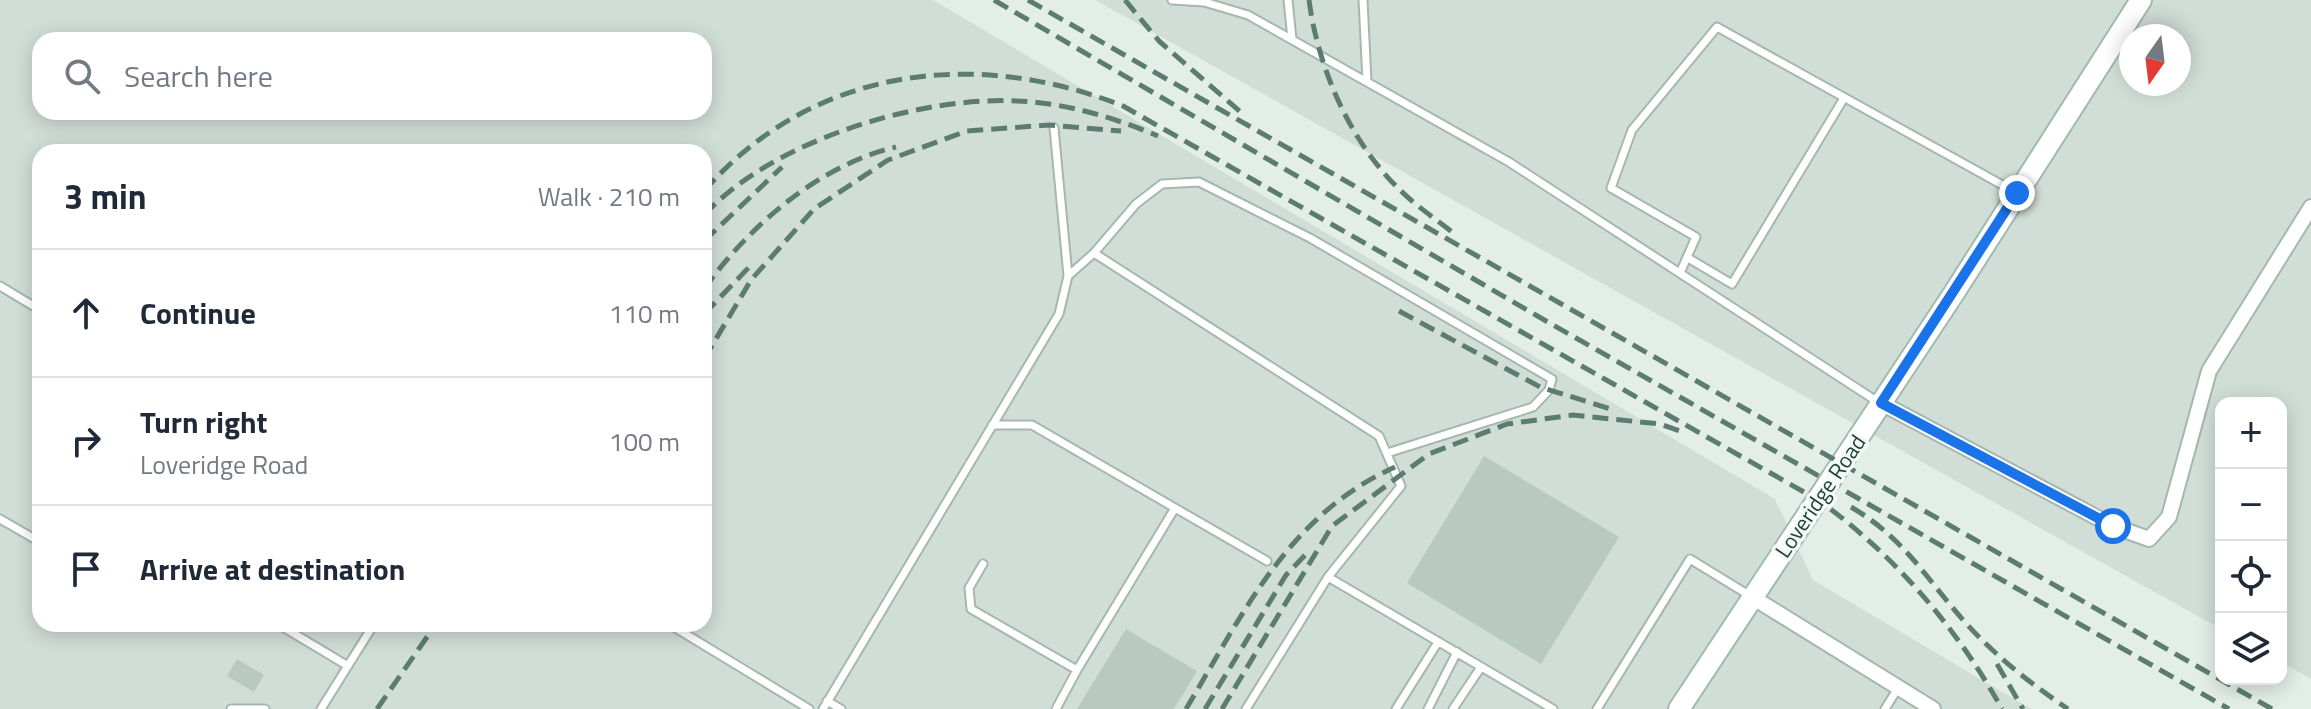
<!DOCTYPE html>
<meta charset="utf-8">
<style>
:root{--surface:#fff;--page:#f6f6f7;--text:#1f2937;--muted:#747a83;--line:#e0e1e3}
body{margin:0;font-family:"Titillium Web",sans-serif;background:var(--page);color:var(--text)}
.controls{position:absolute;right:24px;bottom:24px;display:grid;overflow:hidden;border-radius:16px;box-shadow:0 4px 20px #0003}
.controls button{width:72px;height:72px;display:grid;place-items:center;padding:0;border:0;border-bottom:2px solid var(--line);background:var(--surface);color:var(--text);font:40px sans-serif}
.compass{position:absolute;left:2119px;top:24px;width:72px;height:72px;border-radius:50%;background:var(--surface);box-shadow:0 4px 20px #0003;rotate:194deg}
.stop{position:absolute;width:24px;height:24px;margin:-18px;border:6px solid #1a73e8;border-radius:50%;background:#fff}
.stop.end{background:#1a73e8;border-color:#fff;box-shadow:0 2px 8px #0008}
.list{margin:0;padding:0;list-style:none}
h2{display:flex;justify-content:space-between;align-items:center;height:104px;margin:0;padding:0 32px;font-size:34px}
h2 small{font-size:26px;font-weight:400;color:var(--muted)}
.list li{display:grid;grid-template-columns:52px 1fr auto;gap:24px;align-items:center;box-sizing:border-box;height:128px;padding:0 32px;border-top:2px solid var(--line)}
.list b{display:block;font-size:30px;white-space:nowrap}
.list p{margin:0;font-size:26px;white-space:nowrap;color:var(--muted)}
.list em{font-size:26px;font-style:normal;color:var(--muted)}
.icon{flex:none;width:44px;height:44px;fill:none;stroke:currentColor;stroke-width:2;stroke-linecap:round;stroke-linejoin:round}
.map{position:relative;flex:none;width:2311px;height:709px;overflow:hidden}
.search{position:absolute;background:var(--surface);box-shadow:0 4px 20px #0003;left:32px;top:32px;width:680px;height:88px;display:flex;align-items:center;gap:20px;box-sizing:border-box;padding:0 28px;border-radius:24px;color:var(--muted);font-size:30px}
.panel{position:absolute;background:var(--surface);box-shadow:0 4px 20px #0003;left:32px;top:144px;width:680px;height:488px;border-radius:24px}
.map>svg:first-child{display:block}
.built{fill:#d1ded7;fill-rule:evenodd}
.building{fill:#b8c9c1}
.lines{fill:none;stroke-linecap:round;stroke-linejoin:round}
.lane-casing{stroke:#a5b7af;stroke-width:11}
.street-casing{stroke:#a5b7af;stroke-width:18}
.secondary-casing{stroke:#a0bab0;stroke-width:24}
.lane{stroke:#fff;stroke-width:7}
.street{stroke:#fff;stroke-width:14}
.secondary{stroke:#fff;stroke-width:20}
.rail{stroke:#5c7c72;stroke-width:5;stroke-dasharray:16 8;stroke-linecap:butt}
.route{stroke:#1a73e8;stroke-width:10}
.labels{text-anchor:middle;stroke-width:7;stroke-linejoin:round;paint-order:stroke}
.street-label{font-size:22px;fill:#214137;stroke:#f4faf7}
</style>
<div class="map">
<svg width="2311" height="709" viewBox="0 0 2311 709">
<rect width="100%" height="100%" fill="#e3eee8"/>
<path class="built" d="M0,0H933L1775,499L1813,580L2031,709H0ZM40,40H704V112H40ZM40,152H704V624H40Z
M1095,0H2311V679L2281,662V403H2221V629ZM2131,36H2179V84H2131Z"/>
<path class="building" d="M1484,456L1619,537L1541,664L1407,583Z
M1126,629L1197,671L1174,709H1077Z
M237,659L264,675L254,692L227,676Z"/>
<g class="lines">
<g class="lane-casing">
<path id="lane" d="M1172,0L1204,2L1248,15L1509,162L1878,402
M1288,0L1292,39
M1363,0L1367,81
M1094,253L1136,204L1162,184L1199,182L1310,238L1552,379L1549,390L1533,407L1387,453
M1688,258L1732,284L1844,98
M1680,273L1696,237L1611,188L1632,130L1717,27L2015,192
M1068,276L1094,253L1379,436L1401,486L1328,577L1246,709
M0,286L40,310
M992,425H1032L1175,508
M0,519L40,542
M983,564L969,588L971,609L1077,670L1056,709
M1328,577L1553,709
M278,624L348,666
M669,624L809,709
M1077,670L1175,508L1267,561
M827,701L841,709
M231,709H265
M321,709L374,624
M823,709L1059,314L1068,276L1054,128
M1396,709L1438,642
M1428,709L1457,652
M1453,709L1481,667
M1597,709L1690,559L1752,597
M1885,709L1898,688"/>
</g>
<g class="street-casing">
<path id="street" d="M1881,403L2113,526L2149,539L2169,517L2209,371L2311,207
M1752,597L1933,709"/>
</g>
<g class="secondary-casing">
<path id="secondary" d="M1679,709L1954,293L2141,0"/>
</g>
<use href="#lane" class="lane"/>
<use href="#street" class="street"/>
<use href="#secondary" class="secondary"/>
<path class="rail" d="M994,0L1546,321L2229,709
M1028,0L2272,709
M1125,0L1159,41L1243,114
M1309,0C1318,68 1350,142 1400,190C1417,207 1439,221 1457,236
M704,191C812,67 975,47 1123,106L1818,500C1894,554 1957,628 2002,709
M704,215C772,141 919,96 1017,101C1066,103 1113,117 1158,136
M704,241L782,167
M704,289C749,226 819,165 896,147
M1399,311L1540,387L1614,410
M704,314L754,262
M704,359L751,280L814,209L888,160L967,131L1049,125L1121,131
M1851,507C1903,537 1926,578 1964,621C1995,656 2030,683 2068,709
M1997,664L2023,709
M377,709L436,624
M1186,709C1243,614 1288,515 1395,467
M1205,709L1286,575L1307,553
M1222,709L1332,526L1429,454L1507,424L1573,415L1660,424L1680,431"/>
</g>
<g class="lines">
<path class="route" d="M2017,193L1881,403L2113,526"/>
</g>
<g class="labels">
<g class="street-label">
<text transform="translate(1820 496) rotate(-56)" y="8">Loveridge Road</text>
</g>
</g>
</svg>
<div class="controls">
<button>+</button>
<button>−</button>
<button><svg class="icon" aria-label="locate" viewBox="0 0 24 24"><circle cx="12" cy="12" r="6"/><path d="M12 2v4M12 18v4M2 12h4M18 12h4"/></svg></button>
<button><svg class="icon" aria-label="layers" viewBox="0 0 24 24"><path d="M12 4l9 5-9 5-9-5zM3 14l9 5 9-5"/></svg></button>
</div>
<svg class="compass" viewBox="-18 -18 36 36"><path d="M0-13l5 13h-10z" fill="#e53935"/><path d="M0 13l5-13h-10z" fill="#747a83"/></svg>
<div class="stop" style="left:2113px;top:526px"></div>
<div class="stop end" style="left:2017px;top:193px"></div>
<div class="search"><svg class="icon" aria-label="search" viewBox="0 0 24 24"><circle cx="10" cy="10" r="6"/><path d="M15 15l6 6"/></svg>Search here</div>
<section class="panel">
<h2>3 min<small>Walk · 210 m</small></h2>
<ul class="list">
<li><svg class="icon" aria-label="ahead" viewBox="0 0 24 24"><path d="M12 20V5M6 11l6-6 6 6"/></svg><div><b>Continue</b></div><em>110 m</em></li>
<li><svg class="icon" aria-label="right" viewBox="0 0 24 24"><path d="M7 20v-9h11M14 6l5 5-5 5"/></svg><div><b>Turn right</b><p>Loveridge Road</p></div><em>100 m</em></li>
<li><svg class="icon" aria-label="arrive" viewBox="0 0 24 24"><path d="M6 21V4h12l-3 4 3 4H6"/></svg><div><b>Arrive at destination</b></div></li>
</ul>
</section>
</div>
